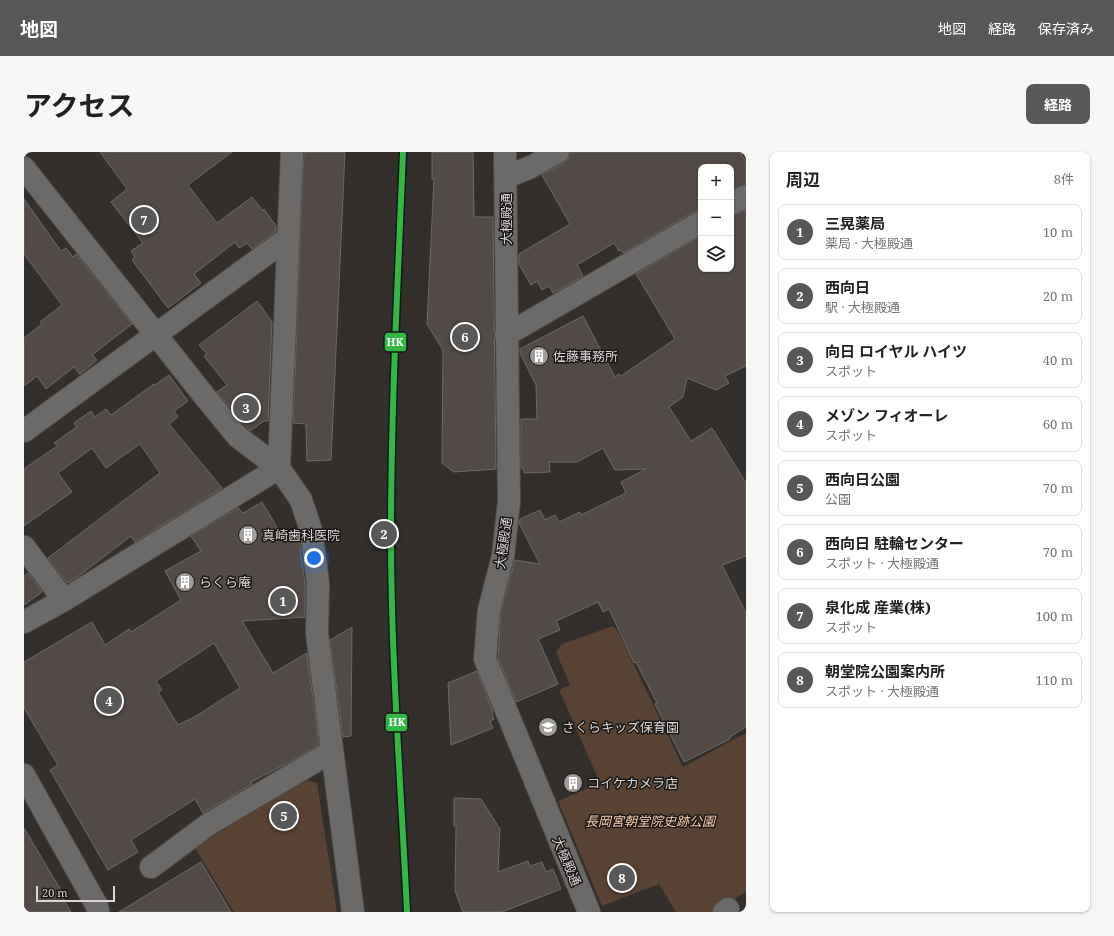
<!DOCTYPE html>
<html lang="ja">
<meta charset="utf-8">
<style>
:root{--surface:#fff;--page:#f6f6f6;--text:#202124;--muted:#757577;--line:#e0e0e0;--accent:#595859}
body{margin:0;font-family:"Noto Serif","Noto Sans JP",serif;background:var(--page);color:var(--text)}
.controls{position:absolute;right:12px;top:12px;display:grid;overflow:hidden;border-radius:8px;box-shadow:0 1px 3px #0004}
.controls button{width:36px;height:36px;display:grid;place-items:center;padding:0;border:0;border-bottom:1px solid var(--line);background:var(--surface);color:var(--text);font:20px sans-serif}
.scale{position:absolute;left:12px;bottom:10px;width:79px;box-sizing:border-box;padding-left:4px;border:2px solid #dad6d5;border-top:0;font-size:11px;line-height:14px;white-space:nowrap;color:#dad6d5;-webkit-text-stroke:3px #191716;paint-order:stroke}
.you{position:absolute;left:290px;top:406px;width:14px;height:14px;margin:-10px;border:3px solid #fff;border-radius:50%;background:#1a73e8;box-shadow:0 0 0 6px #1a73e833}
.badge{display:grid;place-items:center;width:26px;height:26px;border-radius:50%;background:var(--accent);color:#fff;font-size:13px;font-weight:700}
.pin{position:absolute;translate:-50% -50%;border:2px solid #fff;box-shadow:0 1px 4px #0006}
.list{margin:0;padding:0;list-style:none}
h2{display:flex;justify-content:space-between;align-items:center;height:52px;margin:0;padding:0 16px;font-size:17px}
h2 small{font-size:13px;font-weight:400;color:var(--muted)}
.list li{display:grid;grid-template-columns:26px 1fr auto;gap:12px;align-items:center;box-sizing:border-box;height:56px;margin:0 8px 8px;padding:0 8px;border:1px solid var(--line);border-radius:8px}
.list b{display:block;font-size:15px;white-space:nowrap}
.list p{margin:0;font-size:13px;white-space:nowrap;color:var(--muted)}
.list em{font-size:13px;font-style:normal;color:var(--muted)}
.icon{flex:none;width:22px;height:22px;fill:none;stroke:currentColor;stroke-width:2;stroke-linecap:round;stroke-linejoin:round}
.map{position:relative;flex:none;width:722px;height:760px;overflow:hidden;border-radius:8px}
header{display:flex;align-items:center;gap:24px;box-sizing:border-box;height:56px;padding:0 20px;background:var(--accent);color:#fff}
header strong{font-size:19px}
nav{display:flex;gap:22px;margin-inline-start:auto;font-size:14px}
.intro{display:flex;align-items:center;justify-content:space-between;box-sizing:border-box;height:96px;padding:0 24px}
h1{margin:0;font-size:28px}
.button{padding:10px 18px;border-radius:8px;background:var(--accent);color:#fff;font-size:14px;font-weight:700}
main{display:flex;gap:24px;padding:0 24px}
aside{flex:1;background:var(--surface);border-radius:8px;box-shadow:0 1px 3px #0004}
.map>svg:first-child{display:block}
.green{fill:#584233}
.building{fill:#514a46;stroke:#6c6a68;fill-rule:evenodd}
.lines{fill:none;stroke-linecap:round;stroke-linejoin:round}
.minor-casing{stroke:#504d4b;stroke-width:24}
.secondary-casing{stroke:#504d4b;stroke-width:24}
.minor{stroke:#6c6a68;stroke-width:22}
.secondary{stroke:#6c6a68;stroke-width:22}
.rail-1-casing{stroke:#191716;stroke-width:9}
.rail-1{stroke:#2fb844;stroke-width:6}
.labels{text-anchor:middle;stroke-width:3;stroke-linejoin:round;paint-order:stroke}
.street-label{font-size:13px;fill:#dad6d5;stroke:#191716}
.poi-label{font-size:13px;fill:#dad6d5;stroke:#191716;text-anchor:start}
.park-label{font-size:13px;font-style:italic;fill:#fbceb2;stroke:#191716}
.line-badge{stroke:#191716;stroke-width:1.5}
.badge-label{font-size:11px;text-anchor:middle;font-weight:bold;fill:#fff}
</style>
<header>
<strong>地図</strong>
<nav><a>地図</a><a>経路</a><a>保存済み</a></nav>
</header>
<div class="intro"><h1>アクセス</h1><a class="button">経路</a></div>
<main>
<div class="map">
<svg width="722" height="760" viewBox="0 0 722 760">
<rect width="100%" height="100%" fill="#322f2d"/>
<path class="green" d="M589,474L593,478L659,615L722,581V740L688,760H652L635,732L578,754L534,649L576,631L535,538L546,533L532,500L538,492Z
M278,627L293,631L313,760H210L171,696Z"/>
<path class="building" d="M76,0H208L164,33L193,71L228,45L239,59L240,57L252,74V79L228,97L223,91L215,96L211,90L170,122L177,131L144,156L108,108L111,105L107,99L119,91L87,50L103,37Z
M280,0H321L307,308L283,309L282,272L269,271Z
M408,0H449L450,65H469L472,317L430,320L418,311L419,198L403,172L410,27H408Z
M546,0H716L722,10V32L707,38V15H677V58L671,59L599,101L597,98L595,99L590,91L553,113L559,124L529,141L525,134L518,138L513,129L507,133L495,112V102L546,72L518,23L540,11L545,6Z
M0,47L37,99L42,96L49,105L52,102L108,172L68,203L73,208L56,222L50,215L22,237L13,224L0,234V186L18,172L16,170L38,153L0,102Z
M722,58V214L701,224L705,231L692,238L663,226L659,245L645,255L667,289L688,276L722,331V404L698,413L722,461V575L706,585V587L660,610L631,552L633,551L612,510L610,511L585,457L579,460L574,450L532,469L536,478L514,487L534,532L492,550L474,505L477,460L491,408L516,412L495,371L496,367L516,358L521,368L531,363L535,370L556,360L557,363L602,341L597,330L622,317L591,318L579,296L553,310H525L526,320L500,321L499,316H497V267H513L512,233L496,201V197L559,164L591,225L595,222L597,224L651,187L612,122L677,84V117H707V64Z
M233,149L248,170L244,269H240L226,279L193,240L203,233L180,204L183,202L175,193Z
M145,223L164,249L150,259L154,265L145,272L198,336L111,390L107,384L56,423L43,431L24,406L136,321L116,292L82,316L68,296L34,321L48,340L0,374V317L33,294L30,291L53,275L50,271L67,259L71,265L82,257L87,263L130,232L131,233Z
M238,350L260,387L274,379L281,432V465L218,469L249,521L283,501L295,593L266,610L227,630L228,632L179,661L171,647L107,688L114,700L84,718L26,618L34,613L0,556V510L68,470L81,493L105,477L107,480L157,448L141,419L177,399L167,384L214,356L219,361ZM190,491L216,536L172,564L154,573L134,540L138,538L132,529Z
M4,421L18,440L0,453V424Z
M328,475L327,584L319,585L306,488Z
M453,519L469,560L468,561L470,567L466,569L469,576L427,593L424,531Z
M430,646L457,647L476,677L474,720L504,709L506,714L518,710L522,720L529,717L537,737L478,760H439L431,739L432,674H430Z
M0,676L41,745L39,746L47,760H0Z
M177,710L207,760H95Z"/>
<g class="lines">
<g class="minor-casing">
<path id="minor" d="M0,16L182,246L214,285L255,316L277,348L287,378L294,431L293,481L329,760
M482,25L507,15L534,0
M707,52L722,44
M482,183L677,70
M0,279L264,86
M0,395L40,448
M0,470L40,448L255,316L268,0
M464,514L461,507L465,458L479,404L485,349L481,0
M0,623L72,752L74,758
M127,715L185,672L307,600
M700,760L704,757"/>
</g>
<g class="secondary-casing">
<path id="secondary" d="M464,514L565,760"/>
</g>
<use href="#minor" class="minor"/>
<use href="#secondary" class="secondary"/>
<g class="rail-1-casing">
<path id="rail-1" d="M379,0C374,127 367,255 367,382C367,508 377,634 383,760"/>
</g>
<use href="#rail-1" class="rail-1"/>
</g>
<defs>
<g id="building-disc" transform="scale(1)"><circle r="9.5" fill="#9f9c9a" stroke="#191716"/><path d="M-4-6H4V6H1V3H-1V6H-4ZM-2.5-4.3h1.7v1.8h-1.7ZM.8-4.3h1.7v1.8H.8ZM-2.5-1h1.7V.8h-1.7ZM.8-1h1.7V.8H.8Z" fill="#fff"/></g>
<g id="school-disc" transform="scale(1)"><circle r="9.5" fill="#9f9c9a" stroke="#191716"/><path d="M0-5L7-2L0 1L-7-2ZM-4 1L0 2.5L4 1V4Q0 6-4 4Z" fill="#fff"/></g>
</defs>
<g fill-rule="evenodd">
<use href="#building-disc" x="515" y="204"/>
<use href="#building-disc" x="224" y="383"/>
<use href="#building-disc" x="161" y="430"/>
<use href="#school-disc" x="524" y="575"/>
<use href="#building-disc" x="549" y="631"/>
</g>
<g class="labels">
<g class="street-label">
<text transform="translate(482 67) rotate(-90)" y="5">大極殿通</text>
<text transform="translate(479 391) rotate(-82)" y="5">大極殿通</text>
<text transform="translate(543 709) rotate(67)" y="5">大極殿通</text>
</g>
<g class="poi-label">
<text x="529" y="209">佐藤事務所</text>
<text x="238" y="388">真崎歯科医院</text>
<text x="175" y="435">らくら庵</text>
<text x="538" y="580">さくらキッズ保育園</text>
<text x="563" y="636">コイケカメラ店</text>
</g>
<g class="park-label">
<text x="626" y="674">長岡宮朝堂院史跡公園</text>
</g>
</g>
<g class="line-badge">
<rect x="360" y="180" width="23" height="20" rx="4" fill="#2fb844"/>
<rect x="361" y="561" width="23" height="19" rx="4" fill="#2fb844"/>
</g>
<g class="badge-label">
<text x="371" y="194">HK</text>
<text x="373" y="574">HK</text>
</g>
</svg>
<div class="controls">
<button>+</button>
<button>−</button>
<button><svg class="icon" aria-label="layers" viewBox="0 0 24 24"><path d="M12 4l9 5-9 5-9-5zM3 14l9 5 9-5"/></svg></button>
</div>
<div class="scale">20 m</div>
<div class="you"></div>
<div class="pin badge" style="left:259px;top:449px">1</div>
<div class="pin badge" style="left:360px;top:382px">2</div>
<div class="pin badge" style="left:222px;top:256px">3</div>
<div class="pin badge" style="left:85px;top:549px">4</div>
<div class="pin badge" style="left:260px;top:664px">5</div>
<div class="pin badge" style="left:441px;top:185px">6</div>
<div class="pin badge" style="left:120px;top:68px">7</div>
<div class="pin badge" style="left:598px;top:726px">8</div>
</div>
<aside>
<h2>周辺<small>8件</small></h2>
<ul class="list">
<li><span class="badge">1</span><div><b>三晃薬局</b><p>薬局 · 大極殿通</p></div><em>10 m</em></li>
<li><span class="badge">2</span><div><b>西向日</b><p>駅 · 大極殿通</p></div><em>20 m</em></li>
<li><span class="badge">3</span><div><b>向日 ロイヤル ハイツ</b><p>スポット</p></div><em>40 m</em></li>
<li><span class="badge">4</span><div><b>メゾン フィオーレ</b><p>スポット</p></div><em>60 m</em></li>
<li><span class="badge">5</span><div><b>西向日公園</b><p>公園</p></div><em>70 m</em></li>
<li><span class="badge">6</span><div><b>西向日 駐輪センター</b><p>スポット · 大極殿通</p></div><em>70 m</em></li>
<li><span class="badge">7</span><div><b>泉化成 産業(株)</b><p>スポット</p></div><em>100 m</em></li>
<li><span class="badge">8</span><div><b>朝堂院公園案内所</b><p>スポット · 大極殿通</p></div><em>110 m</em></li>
</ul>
</aside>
</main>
